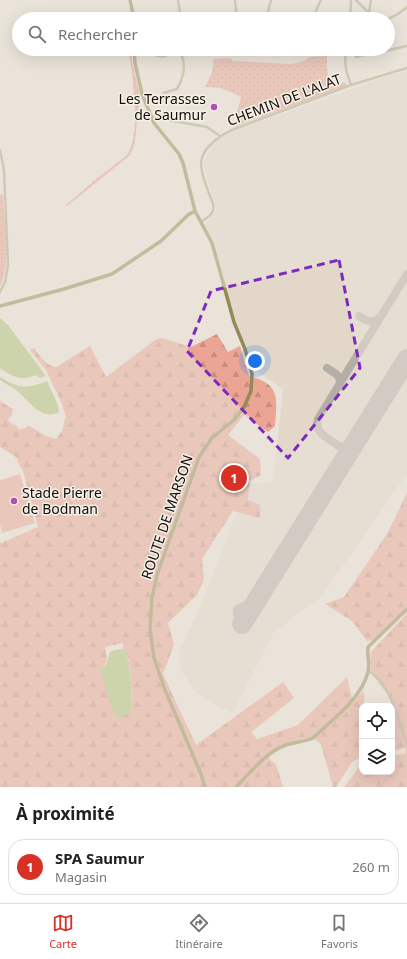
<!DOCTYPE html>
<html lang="fr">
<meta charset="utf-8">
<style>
:root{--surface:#fff;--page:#f6f6f6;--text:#202124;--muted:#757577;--line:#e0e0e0;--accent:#d93025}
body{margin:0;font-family:"Noto Sans",sans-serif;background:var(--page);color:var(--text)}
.controls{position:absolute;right:12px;bottom:12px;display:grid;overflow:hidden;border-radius:8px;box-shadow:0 4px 16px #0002}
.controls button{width:36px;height:36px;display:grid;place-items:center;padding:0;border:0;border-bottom:1px solid var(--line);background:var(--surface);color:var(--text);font:20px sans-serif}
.you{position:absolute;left:255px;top:361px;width:14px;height:14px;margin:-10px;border:3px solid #fff;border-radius:50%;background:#1a73e8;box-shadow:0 0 0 6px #1a73e833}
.badge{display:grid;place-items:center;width:26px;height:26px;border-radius:50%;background:var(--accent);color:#fff;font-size:13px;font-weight:700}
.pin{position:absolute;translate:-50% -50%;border:2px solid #fff;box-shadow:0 1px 4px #0006}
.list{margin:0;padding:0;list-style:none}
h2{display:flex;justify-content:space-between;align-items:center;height:52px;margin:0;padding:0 16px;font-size:17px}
h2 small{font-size:13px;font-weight:400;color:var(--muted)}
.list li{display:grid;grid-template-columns:26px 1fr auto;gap:12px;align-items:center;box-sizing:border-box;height:56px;margin:0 8px 8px;padding:0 8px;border:1px solid var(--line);border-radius:16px}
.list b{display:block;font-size:15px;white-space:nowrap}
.list p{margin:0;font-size:13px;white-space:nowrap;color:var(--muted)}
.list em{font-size:13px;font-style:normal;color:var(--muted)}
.icon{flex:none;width:22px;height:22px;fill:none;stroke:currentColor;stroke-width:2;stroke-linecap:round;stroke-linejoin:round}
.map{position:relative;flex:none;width:407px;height:787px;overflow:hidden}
.search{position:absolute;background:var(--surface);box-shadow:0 4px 16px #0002;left:12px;right:12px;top:12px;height:44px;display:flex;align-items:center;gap:10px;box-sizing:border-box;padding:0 14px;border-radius:22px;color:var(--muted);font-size:15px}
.sheet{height:116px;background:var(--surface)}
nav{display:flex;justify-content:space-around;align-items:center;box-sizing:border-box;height:56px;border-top:1px solid var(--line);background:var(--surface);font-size:11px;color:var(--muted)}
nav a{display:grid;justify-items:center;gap:2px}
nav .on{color:var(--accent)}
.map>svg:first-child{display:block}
.built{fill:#e2d7c8}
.grass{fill:url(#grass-dots)}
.forest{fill:url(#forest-firs);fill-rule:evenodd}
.pitch{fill:#eca595}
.water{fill:#abc171}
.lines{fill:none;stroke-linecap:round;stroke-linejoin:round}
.taxiway{stroke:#b4aea6;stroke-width:8}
.runway{stroke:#b4aea6;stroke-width:20}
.street{stroke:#aea885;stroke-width:2.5}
.secondary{stroke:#938a55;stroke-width:3.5}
.marked{fill:none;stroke:#7b2cbf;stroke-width:3;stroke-dasharray:8 5;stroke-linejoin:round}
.poi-dot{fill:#b34eb3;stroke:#f7f1e7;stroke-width:1.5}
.labels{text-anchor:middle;stroke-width:3;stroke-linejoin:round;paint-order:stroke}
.poi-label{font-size:14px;fill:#100e0a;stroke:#f7f1e7;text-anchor:end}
.street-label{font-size:14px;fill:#100e0a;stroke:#f7f1e7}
</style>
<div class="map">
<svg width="407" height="787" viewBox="0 0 407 787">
<defs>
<pattern id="grass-dots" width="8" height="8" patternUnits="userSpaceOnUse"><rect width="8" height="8" fill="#eca595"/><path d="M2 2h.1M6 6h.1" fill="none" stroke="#c98d7f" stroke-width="1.8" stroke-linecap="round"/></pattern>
<pattern id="forest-firs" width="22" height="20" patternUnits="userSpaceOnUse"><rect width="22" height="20" fill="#eca595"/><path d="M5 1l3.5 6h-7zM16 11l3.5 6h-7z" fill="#c98d7f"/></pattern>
</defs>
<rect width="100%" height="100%" fill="#eae3da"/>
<path class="built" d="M407,71V474L321,597L274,632L233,713L213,704L192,688L182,672L178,654L197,614L248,484L273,482L283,389L256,371L233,313L214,243L205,225L216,210L214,200L203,165L206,156L216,142L226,134L379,79Z"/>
<path class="grass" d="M67,49H132V61L140,96L135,141L133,149L129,156L67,206H65L95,180L127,155C142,133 132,77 129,51L75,52L69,55Z
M327,56C327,67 326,78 335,86L345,82L347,86L236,126V116L241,97L221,88L205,87L212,72L214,59L230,58L233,61L290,64L302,62L309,57Z
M3,194C4,222 12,261 0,287V195Z"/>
<path class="forest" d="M217,334L228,352L240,346L249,376C281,384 277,398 275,426L268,432L244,415L228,435L260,459L261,475L249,481L248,500L260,505V518L233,511L202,559L204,579L197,595L168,623L174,645L163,674L196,745L283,682L294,698L251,732L257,739L298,725L347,677L353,702L363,691C368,700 359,710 361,721H362V756L352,762L336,787H333L321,745L314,738C295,740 283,743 268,755L269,759L276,764L283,787H0V542L1,543L38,527L23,471L19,465L16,457L0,447V401L13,409L12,415L8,420L12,424L16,425L19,430L29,426L46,436L56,439L62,431L66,416L61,402L46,370L30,350L34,348C39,355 46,366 56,367L90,346L106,377L155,340L162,338L191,347ZM123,643V649C132,656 131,688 132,700L118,717L113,710L100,670C109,663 107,657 105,647Z
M407,493V606C399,615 378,642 367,641L352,621L325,604L344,597L387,534Z
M407,613V787H344L360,766L362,765V772H392V756L406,753L405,748L392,751V708L396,706L371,672L370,663L371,652Z"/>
<path class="pitch" d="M20,474L35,523L2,533L0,524V480Z"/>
<path class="water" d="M0,318L8,325L46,376L40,378L35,375C22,382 11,376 0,368Z
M0,377C20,389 26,389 47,381L57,403L59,412C41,422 29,400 16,390C11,386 5,384 0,380Z
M123,649C132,657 132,699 131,711C128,714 123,718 119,717C110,714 104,680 100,670L106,665C111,651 106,651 123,649Z"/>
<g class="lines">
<path class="taxiway" d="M359,316C367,321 373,325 380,317
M327,368C333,372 341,375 340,384
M340,446L348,447L355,442
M344,461C349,439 312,442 318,419L407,274
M244,620L237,615V609C246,602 249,610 259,597"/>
<path class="runway" d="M242,624L407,359"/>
<path class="street" d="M178,0L181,19
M235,0L237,19
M356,0L375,19
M266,19L271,0
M312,19L321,0
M350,19L351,0
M368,19L371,0
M388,19L398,14L407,7
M151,49L153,54C162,59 168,56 175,49
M346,49C344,63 346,72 351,85
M367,52L372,54L407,46
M356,57L364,55L367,52
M164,93L177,89C184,77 188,60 177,49
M151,117L207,127L220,136
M0,150L4,170L8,265L5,282L0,292
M201,222C208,217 215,214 213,204C209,193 201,175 201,164C201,147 223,133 237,128L351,85L407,68
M368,671C389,681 401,724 407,745"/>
<path class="secondary" d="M130,0L134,19
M134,49L135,63L142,94L154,123L179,154L183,163L195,211L212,243L234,322L245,349L252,374L251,391L244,407L235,419L212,438L199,457L157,575L152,598L150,628L154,658L165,690L201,774L205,787
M0,306L64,289L112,274L161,241L188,215L195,211
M236,787C251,772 266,752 286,745C295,742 304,742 313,738C333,719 361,699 368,672C370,663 367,655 368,647L407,609"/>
</g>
<path d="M0 0H407V787H0ZM339,260L360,368L288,458L187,351L211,291Z" fill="#eae3da" fill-opacity=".55" fill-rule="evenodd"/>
<path class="marked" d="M339,260L360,368L288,458L187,351L211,291Z"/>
<g class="poi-dot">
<circle cx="214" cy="107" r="4"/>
<circle cx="14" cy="501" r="4"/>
</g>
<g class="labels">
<g class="poi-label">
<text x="206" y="104">Les Terrasses<tspan x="206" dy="16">de Saumur</tspan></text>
<text x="22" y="498" text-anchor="start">Stade Pierre<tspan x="22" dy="16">de Bodman</tspan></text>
</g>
<g class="street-label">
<text transform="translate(284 100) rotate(-21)" y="5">CHEMIN DE L'ALAT</text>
<text transform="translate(167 517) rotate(-71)" y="5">ROUTE DE MARSON</text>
</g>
</g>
</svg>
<div class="controls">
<button><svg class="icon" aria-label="locate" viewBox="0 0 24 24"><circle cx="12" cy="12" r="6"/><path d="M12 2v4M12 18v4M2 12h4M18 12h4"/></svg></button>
<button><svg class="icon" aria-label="layers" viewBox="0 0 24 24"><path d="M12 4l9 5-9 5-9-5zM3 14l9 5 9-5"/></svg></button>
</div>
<div class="you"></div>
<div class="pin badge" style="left:234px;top:478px">1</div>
<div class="search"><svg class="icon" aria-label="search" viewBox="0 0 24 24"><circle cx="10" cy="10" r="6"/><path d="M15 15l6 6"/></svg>Rechercher</div>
</div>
<section class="sheet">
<h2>À proximité<small></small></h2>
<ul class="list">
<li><span class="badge">1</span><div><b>SPA Saumur</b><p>Magasin</p></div><em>260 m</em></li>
</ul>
</section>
<nav>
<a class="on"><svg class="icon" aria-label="map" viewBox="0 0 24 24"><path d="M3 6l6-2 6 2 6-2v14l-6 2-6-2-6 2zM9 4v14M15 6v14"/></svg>Carte</a>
<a><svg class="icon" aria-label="directions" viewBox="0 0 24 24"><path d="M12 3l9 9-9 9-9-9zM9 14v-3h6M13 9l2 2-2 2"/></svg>Itinéraire</a>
<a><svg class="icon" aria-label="saved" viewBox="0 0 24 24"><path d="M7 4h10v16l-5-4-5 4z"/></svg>Favoris</a>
</nav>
